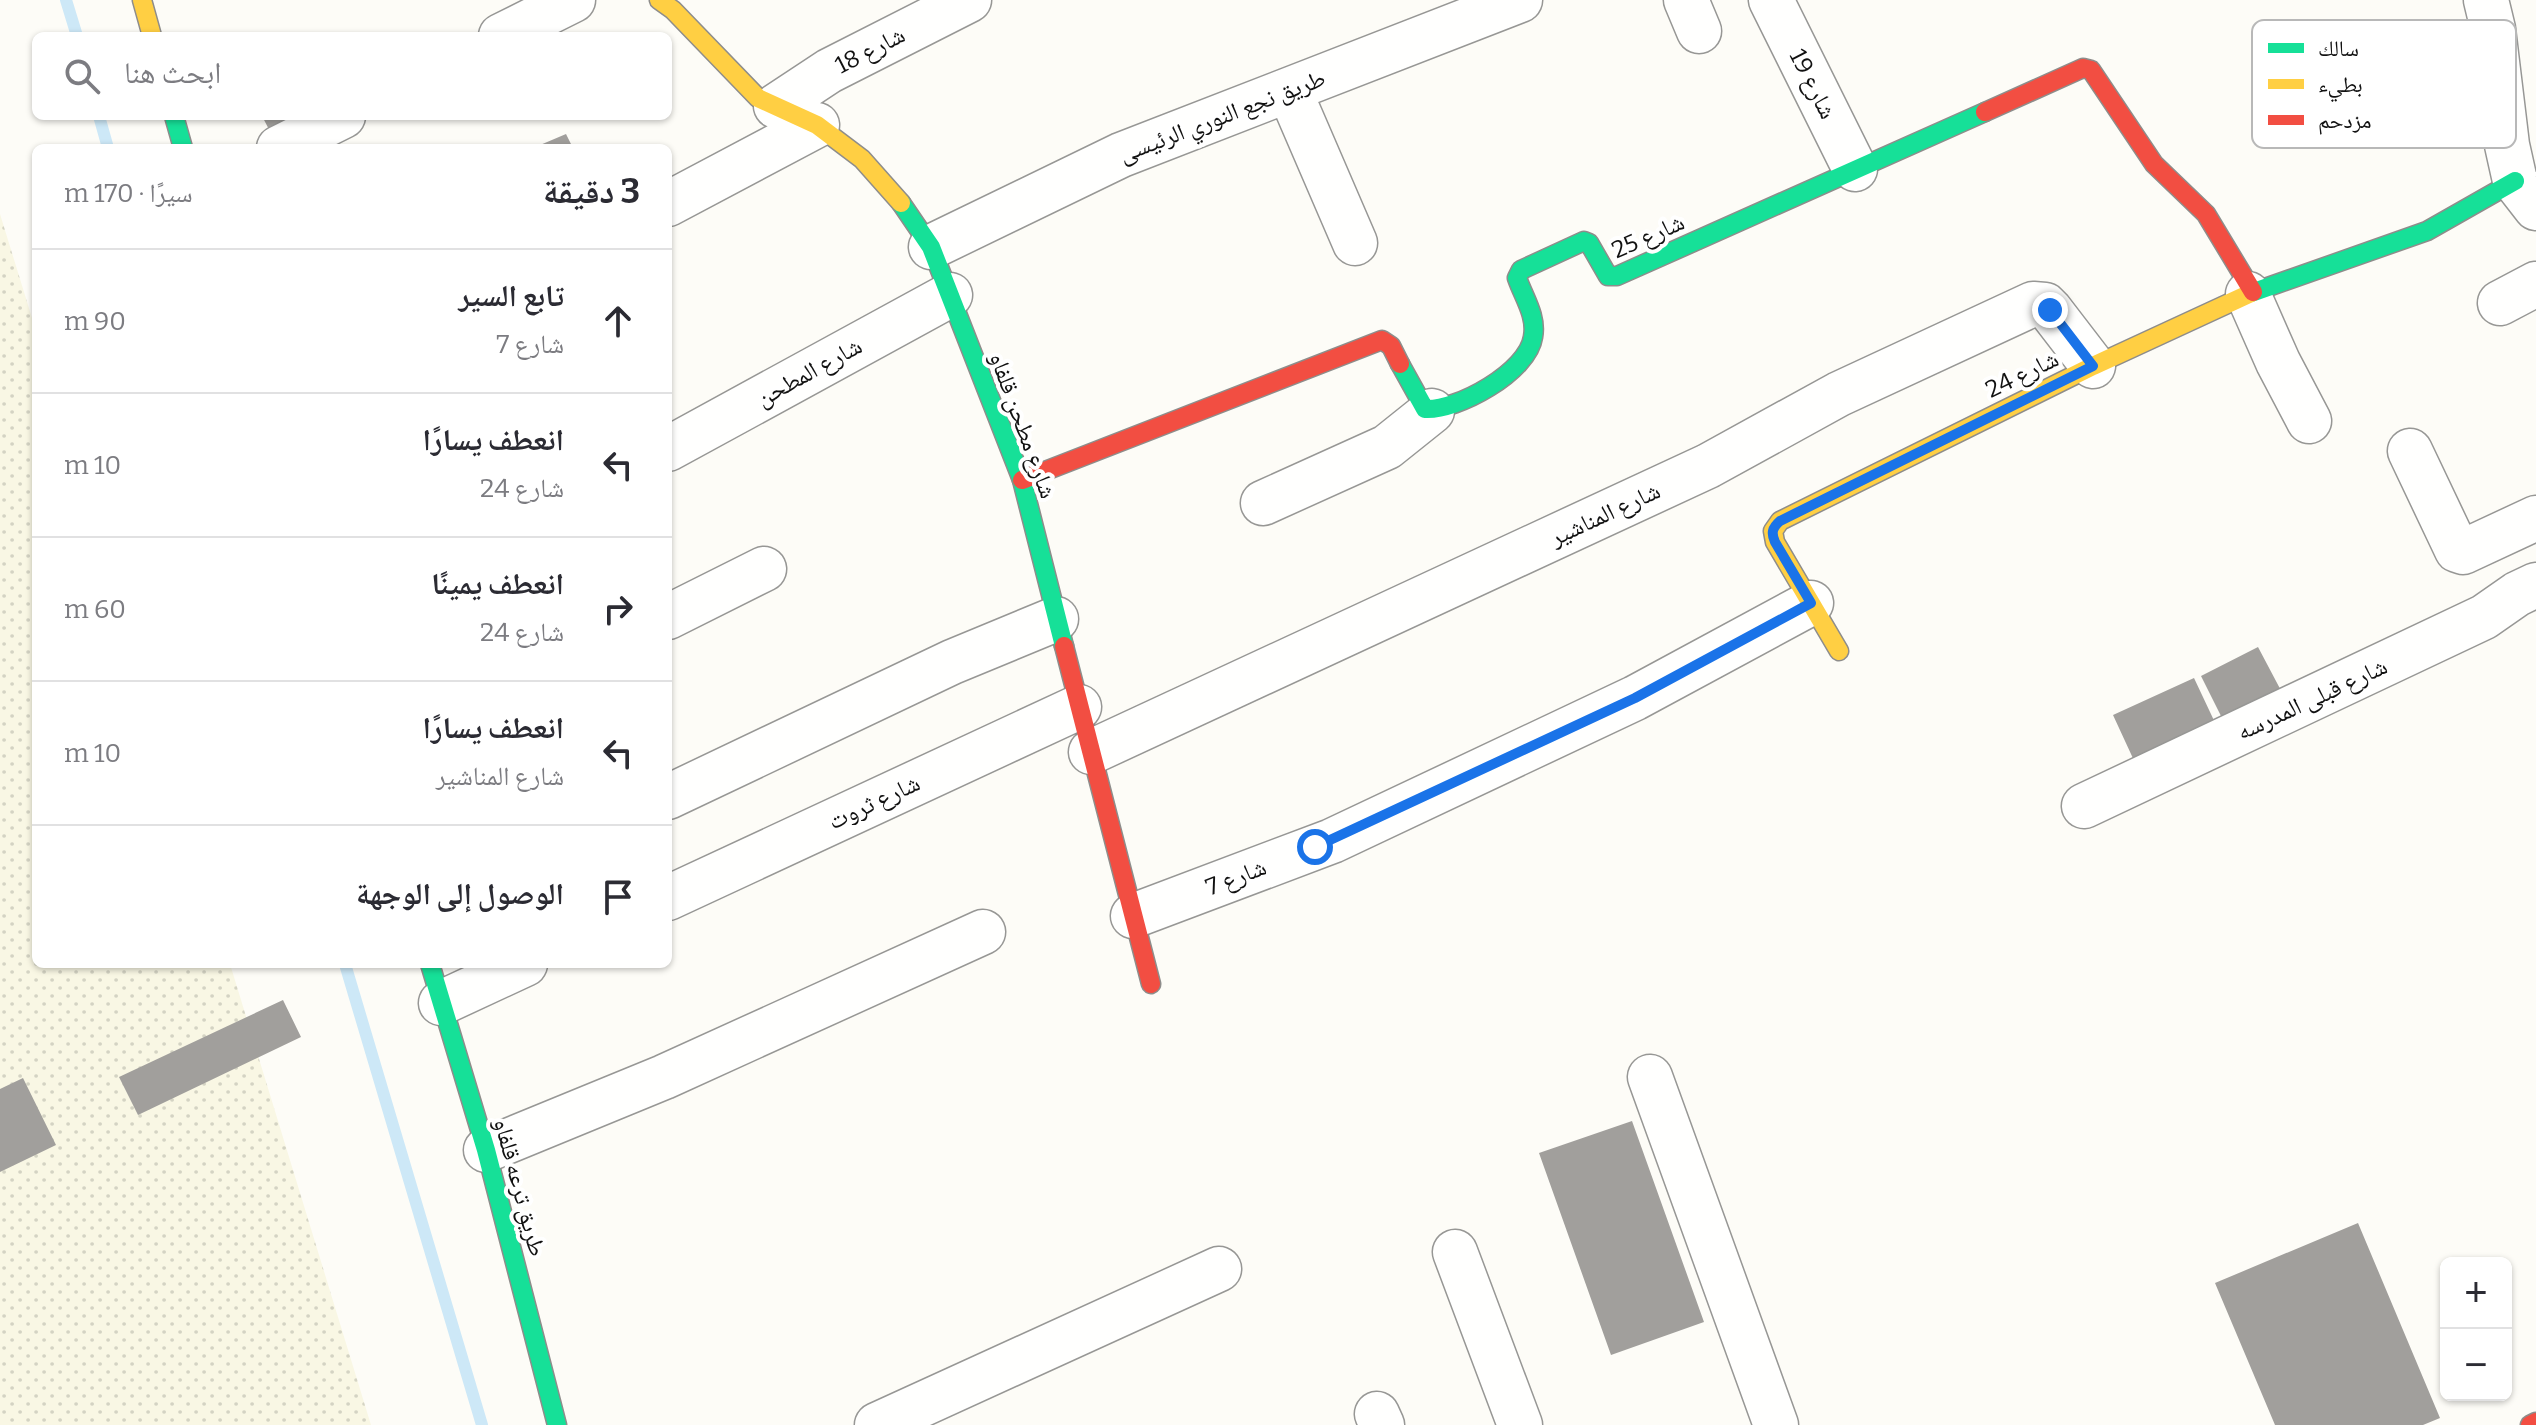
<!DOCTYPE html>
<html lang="ar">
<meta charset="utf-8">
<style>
:root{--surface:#fff;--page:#f2f2f3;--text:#2b2b33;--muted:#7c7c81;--line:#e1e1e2}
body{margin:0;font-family:Bitter,"Noto Naskh Arabic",serif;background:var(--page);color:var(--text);direction:rtl}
.controls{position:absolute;right:24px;bottom:24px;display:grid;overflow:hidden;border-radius:12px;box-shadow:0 2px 6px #0004}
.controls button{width:72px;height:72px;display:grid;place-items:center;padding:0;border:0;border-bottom:2px solid var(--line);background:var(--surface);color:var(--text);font:40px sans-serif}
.stop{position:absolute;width:24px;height:24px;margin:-18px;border:6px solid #1a73e8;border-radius:50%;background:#fff}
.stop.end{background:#1a73e8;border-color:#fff;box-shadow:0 2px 8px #0008}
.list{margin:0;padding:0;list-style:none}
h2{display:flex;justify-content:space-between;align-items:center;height:104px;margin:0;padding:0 32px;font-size:34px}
h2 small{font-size:26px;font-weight:400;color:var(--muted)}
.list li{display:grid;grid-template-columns:52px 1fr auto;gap:24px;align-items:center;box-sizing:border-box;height:144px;padding:0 32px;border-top:2px solid var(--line)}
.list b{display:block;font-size:30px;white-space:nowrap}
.list p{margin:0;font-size:26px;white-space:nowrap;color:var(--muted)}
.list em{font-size:26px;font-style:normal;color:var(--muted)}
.icon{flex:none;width:44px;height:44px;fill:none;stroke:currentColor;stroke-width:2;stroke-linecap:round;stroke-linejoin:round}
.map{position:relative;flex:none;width:2536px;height:1425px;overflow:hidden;direction:ltr}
.search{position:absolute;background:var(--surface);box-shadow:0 2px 6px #0004;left:32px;top:32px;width:640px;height:88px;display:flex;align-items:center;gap:20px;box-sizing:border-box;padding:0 28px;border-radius:12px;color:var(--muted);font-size:30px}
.panel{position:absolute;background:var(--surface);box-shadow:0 2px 6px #0004;left:32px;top:144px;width:640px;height:824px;border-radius:12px;direction:rtl}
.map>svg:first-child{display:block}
.farmland{fill:url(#farmland-dots)}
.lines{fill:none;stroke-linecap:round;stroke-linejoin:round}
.stream{stroke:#cde8f7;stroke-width:12}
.building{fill:#a19f9c}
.street-casing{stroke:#979795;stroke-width:47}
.fast-casing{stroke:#8e8d8b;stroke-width:21}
.slow-casing{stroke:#8e8d8b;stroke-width:21}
.jam-casing{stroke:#8e8d8b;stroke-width:21}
.street{stroke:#fffffe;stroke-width:44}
.fast{stroke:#16e098;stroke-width:18}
.slow{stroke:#ffcf43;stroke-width:18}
.jam{stroke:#f24e42;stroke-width:18}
.route{stroke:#1a73e8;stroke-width:10}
.labels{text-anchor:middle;stroke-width:8;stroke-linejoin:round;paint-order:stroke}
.street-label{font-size:24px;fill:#111;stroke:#fff}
.key{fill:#fff;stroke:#b8b8b8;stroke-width:2}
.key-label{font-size:22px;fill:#111}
</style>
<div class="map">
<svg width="2536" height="1425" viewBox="0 0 2536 1425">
<defs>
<pattern id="farmland-dots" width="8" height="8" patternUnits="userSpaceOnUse" patternTransform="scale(2)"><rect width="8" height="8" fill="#f9f7e4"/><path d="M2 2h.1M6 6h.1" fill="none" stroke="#d4d3c3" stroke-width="1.8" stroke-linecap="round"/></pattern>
</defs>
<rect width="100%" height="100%" fill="#fdfcf7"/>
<path class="farmland" d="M0,214L36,331V964H230L371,1425H0Z"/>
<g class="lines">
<path class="stream" d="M66,0L77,36
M99,116L108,148
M345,964L482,1425"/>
</g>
<path class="building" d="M262,116H328L276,143Z
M566,134L573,148H533Z
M2258,647L2286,700L2228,730L2201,676Z
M2194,678L2218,729L2137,767L2113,715Z
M283,1000L301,1037L138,1115L119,1077Z
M23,1078L56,1145L0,1172V1089Z
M1632,1121L1704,1322L1611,1355L1539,1153Z
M2358,1223L2440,1418L2423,1425H2275L2215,1283Z"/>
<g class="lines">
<g class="street-casing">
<path id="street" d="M1686,0L1699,31
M1771,0L1855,169
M2486,0L2493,29L2507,145L2515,181L2536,208
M501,36L573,0
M1289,90L1355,243
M776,106L829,71L969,0
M279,148L343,116
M668,204L817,125
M931,247L1121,155L1520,0
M2248,294L2278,362L2309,421
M2500,303L2536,284
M668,449L950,295
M2410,451L2457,550L2463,552L2536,518
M1263,503L1387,447L1432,411
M668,617L764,569
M1091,752L1708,466L1839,394L2033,304L2045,305L2050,310L2093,366
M668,797L952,662L1056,619
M2084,806L2484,617L2517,594L2536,585
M668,898L1079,707
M1133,916L1332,841L1635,698L1811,603
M441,1003L525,964
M1650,1077L1776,1425
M486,1150L664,1077L983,932
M1455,1252L1520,1425
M1377,1414L1382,1425
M877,1425L1219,1269"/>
</g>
<g class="fast-casing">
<path id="fast" d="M174,116L183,148
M901,203L931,247L1022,480L1064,646
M2251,293L2427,231L2515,181
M1400,364L1425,409C1457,411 1528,372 1533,337C1537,316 1524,298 1517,278L1521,270L1584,241L1589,243L1608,276H1617L1985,112
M430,964L486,1150L557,1425"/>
</g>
<g class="slow-casing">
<path id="slow" d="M142,0L152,36
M659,0L673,10L758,98L817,125L862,159L901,203
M1839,651L1775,542L1773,531L1780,521L2093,366L2251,293"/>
</g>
<g class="jam-casing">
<path id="jam" d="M1985,112L2083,68L2091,70L2154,164L2206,214L2253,292
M1022,480L1382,340L1391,346L1400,364
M1064,646L1151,984
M2530,1425L2536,1422"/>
</g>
<use href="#street" class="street"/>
<use href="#fast" class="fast"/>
<use href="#slow" class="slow"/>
<use href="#jam" class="jam"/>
</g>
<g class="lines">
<path class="route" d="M1315,847L1635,698L1811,603L1775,542C1771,533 1772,528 1780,521L2093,366L2050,310"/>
</g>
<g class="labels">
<g class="street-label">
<text transform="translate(870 50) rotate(-27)" y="8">شارع 18</text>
<text transform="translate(1813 84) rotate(63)" y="8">شارع 19</text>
<text transform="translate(1222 116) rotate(-21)" y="8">طريق نجع النوري الرئيسى</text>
<text transform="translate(1648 236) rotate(-24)" y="8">شارع 25</text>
<text transform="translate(809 372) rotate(-29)" y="8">شارع المطحن</text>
<text transform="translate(2022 374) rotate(-26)" y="8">شارع 24</text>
<text transform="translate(1023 425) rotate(70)" y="8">شارع مطحن قلفاو</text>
<text transform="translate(1605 514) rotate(-25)" y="8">شارع المناشير</text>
<text transform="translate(2312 699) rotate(-25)" y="8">شارع قبلى المدرسه</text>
<text transform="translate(874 802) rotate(-25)" y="8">شارع ثروت</text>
<text transform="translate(1236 877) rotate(-21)" y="8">شارع 7</text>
<text transform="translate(520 1187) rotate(75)" y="8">طريق ترعه قلفاو</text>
</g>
</g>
<rect x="2252" y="20" width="264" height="128" rx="12" class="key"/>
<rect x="2268" y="43" width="36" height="10" fill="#16e098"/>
<rect x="2268" y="79" width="36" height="10" fill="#ffcf43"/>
<rect x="2268" y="115" width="36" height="10" fill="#f24e42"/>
<g class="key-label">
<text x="2318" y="56">سالك</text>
<text x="2318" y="92">بطيء</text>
<text x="2318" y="128">مزدحم</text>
</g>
</svg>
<div class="controls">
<button>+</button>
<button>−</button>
</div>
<div class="stop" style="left:1315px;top:847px"></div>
<div class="stop end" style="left:2050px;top:310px"></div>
<div class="search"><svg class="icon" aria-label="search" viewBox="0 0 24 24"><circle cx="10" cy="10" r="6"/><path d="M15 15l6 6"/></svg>ابحث هنا</div>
<section class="panel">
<h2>3 دقيقة<small>سيرًا · 170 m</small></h2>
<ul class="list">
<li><svg class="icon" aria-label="ahead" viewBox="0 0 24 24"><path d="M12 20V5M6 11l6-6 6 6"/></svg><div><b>تابع السير</b><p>شارع 7</p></div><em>90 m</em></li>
<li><svg class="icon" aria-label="left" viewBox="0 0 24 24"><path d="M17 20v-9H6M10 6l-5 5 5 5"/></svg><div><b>انعطف يسارًا</b><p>شارع 24</p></div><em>10 m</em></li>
<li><svg class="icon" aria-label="right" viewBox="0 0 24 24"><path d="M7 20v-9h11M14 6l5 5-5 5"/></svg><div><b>انعطف يمينًا</b><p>شارع 24</p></div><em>60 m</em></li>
<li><svg class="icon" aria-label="left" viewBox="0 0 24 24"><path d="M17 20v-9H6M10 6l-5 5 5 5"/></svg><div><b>انعطف يسارًا</b><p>شارع المناشير</p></div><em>10 m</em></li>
<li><svg class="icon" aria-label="arrive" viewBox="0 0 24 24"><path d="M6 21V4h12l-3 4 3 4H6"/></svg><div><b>الوصول إلى الوجهة</b></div></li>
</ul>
</section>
</div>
